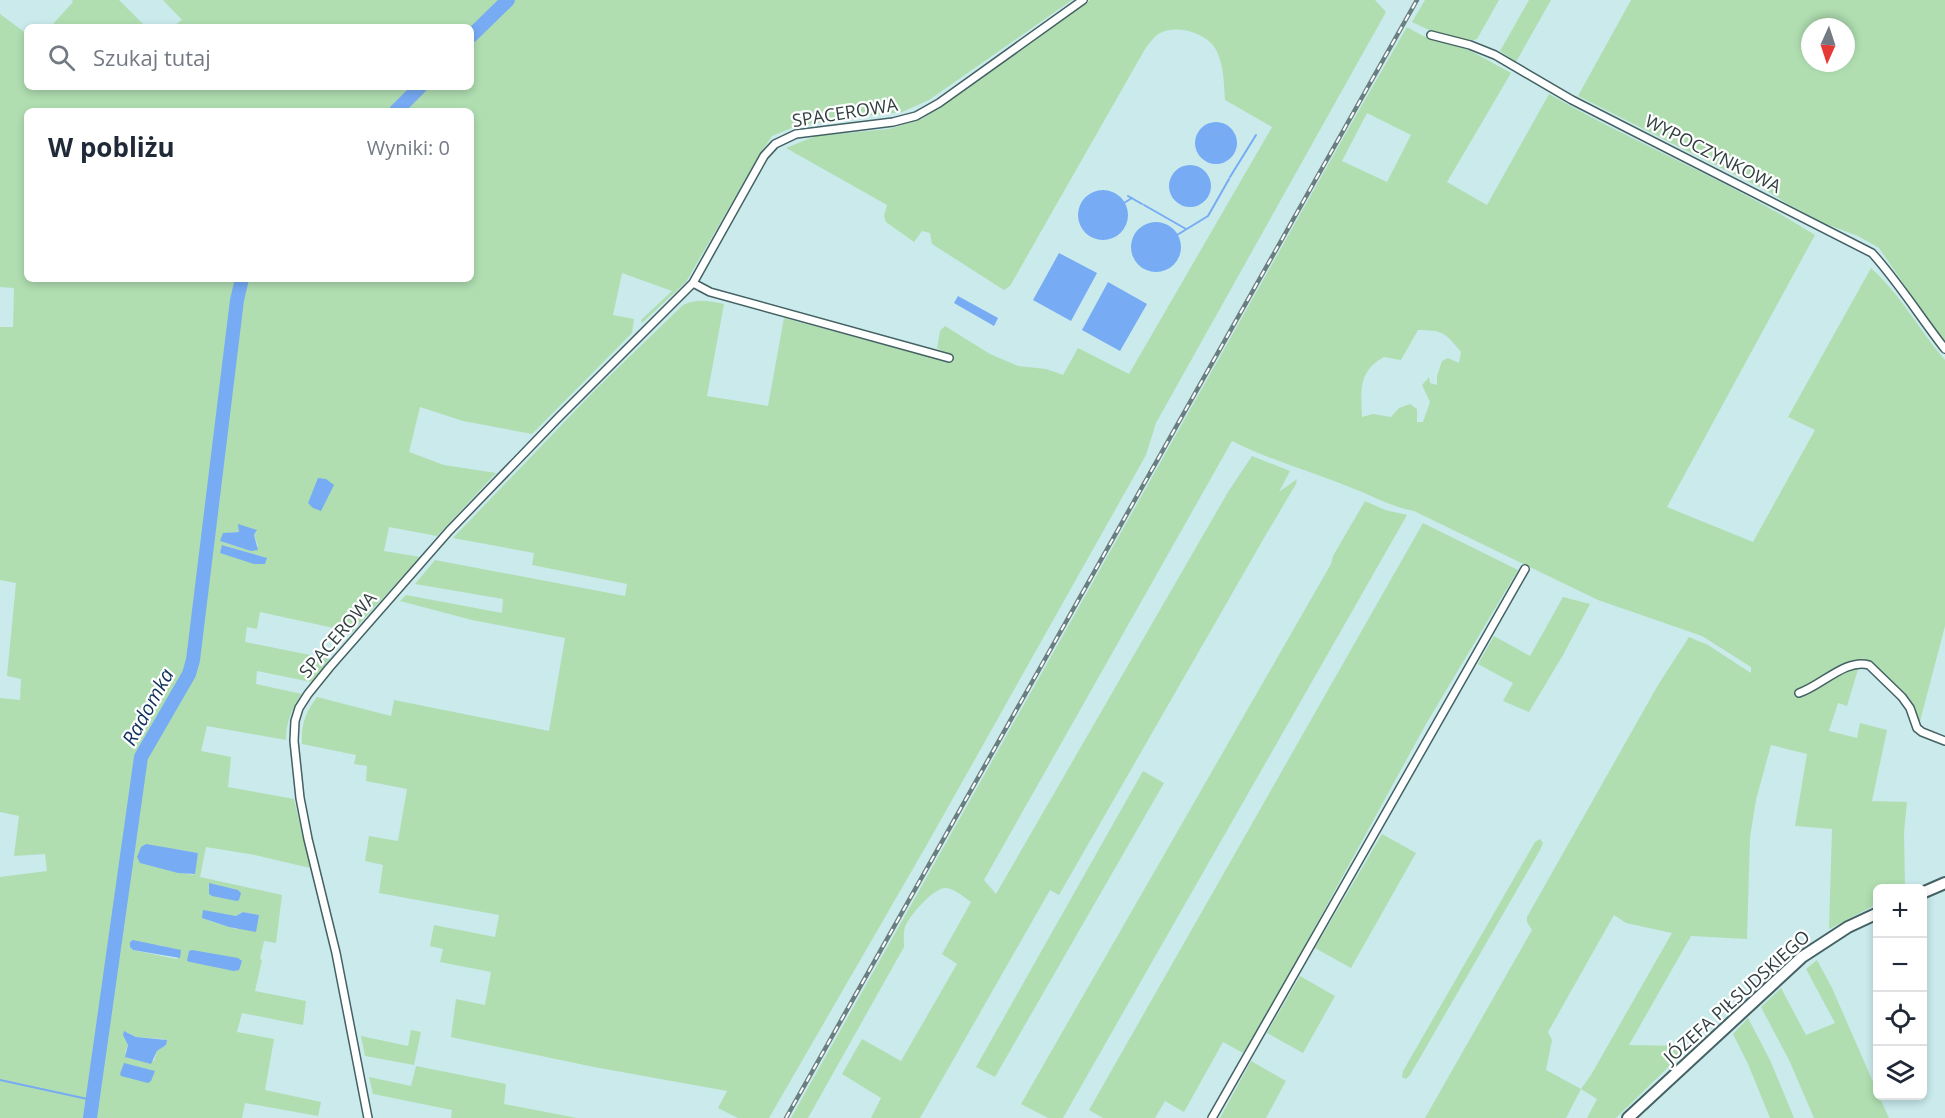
<!DOCTYPE html>
<html lang="pl">
<meta charset="utf-8">
<style>
:root{--surface:#fff;--page:#f6f6f7;--text:#1f2937;--muted:#747a83;--line:#e0e1e3}
body{margin:0;font-family:"Open Sans",sans-serif;background:var(--page);color:var(--text)}
.controls{position:absolute;right:18px;bottom:18px;display:grid;overflow:hidden;border-radius:9px;box-shadow:0 3px 9px #0003}
.controls button{width:54px;height:54px;display:grid;place-items:center;padding:0;border:0;border-bottom:2px solid var(--line);background:var(--surface);color:var(--text);font:30px sans-serif}
.compass{position:absolute;left:1801px;top:18px;width:54px;height:54px;border-radius:50%;background:var(--surface);box-shadow:0 3px 9px #0003;rotate:183deg}
.list{margin:0;padding:0;list-style:none}
h2{display:flex;justify-content:space-between;align-items:center;height:78px;margin:0;padding:0 24px;font-size:26px}
h2 small{font-size:20px;font-weight:400;color:var(--muted)}
.icon{flex:none;width:33px;height:33px;fill:none;stroke:currentColor;stroke-width:2;stroke-linecap:round;stroke-linejoin:round}
.map{position:relative;flex:none;width:1945px;height:1118px;overflow:hidden}
.search{position:absolute;background:var(--surface);box-shadow:0 3px 9px #0003;left:24px;top:24px;width:450px;height:66px;display:flex;align-items:center;gap:15px;box-sizing:border-box;padding:0 21px;border-radius:9px;color:var(--muted);font-size:22px}
.panel{position:absolute;background:var(--surface);box-shadow:0 3px 9px #0003;left:24px;top:108px;width:450px;height:174px;border-radius:9px}
.map>svg:first-child{display:block}
.green{fill:#b0deb1;fill-rule:evenodd}
.water{fill:#77abf4}
.lines{fill:none;stroke-linecap:round;stroke-linejoin:round}
.stream{stroke:#77abf4;stroke-width:2}
.river{stroke:#77abf4;stroke-width:14}
.street-casing{stroke:#446163;stroke-width:10}
.secondary-casing{stroke:#446163;stroke-width:14}
.street{stroke:#fff;stroke-width:7}
.secondary{stroke:#fff;stroke-width:10}
.rail-casing{stroke:#6a7e80;stroke-width:4.5}
.rail{stroke:#fff;stroke-width:2;stroke-dasharray:7;stroke-linecap:butt}
.labels{text-anchor:middle;stroke-width:4.5;stroke-linejoin:round;paint-order:stroke}
.street-label{font-size:18px;fill:#323f40;stroke:#fff}
.water-label{font-size:20px;font-style:italic;fill:#10315f;stroke:#fff}
</style>
<div class="map">
<svg width="1945" height="1118" viewBox="0 0 1945 1118">
<rect width="100%" height="100%" fill="#caeaec"/>
<path class="green" d="M72,0H119L146,27H56L53,24L73,2Z
M163,0H1072L929,100L902,112L839,119L794,127L772,136L757,159L686,282L642,323L641,320L672,291L622,273L613,315L634,319L632,333L532,434L463,421L420,407L409,452L444,465L496,473L437,536L389,527L384,551L420,557L352,632L260,612L257,629L247,627L245,642L330,659L311,682L257,671L256,684L302,694C292,708 286,722 286,740L207,726L201,751L231,757L228,787L294,799L310,868L255,855L206,847L200,877L282,895L276,943L264,941L260,959L262,960L255,991L306,1001L303,1025L242,1013L237,1032L274,1039L265,1090L321,1102L318,1116L245,1103L242,1118H0V877L47,871L45,854L14,856L19,816L0,812V698L20,700L21,679L7,676L16,583L0,580V327H13L14,288L0,287V14L27,34V87H65L68,90L72,87H471V27H172L182,20ZM27,111H471V279H27ZM231,532H257L254,535L258,546L245,549L220,541ZM223,545L266,558L265,564L220,553ZM174,849L198,853L193,875L148,865ZM203,911L236,916L243,912L259,915L236,929L207,920ZM159,945L181,951L177,959L133,950L130,947ZM127,1032L136,1037L164,1039L166,1045L157,1051L154,1061L125,1053L128,1045Z
M1090,0H1375L1386,12L1156,423L1146,455L929,841L769,1118H738L718,1108L727,1091L594,1067L451,1037L456,999L485,1005L491,972L440,962L443,949L430,946L434,925L495,937L499,915L379,893L383,865L365,861L369,836L398,841L407,789L366,781L367,766L354,764L356,755L302,744C301,725 305,713 317,697L391,716L394,700L549,731L565,638L472,620L400,601L406,595L502,613L503,599L415,584L435,560L625,596L627,584L532,565L534,553L453,538L596,389L683,305C697,298 709,301 724,304L707,396L768,406L784,318L945,361L951,356L937,348L940,331L945,326L990,354L1018,366L1046,369L1063,375L1078,348L1129,374L1272,127L1225,100C1224,85 1224,68 1218,54C1211,33 1175,22 1157,35C1153,38 1148,45 1145,49L1010,286L1004,290L932,244L930,233L922,231L914,242L886,222L884,216L887,205L786,148L816,136L889,129L922,119Z
M1425,0H1499L1477,39L1471,41L1431,31L1412,22Z
M1529,0H1551L1516,62L1500,51Z
M1631,0H1945V344L1879,248L1858,236L1826,224L1786,203L1769,192L1578,96ZM1810,27H1846V63H1810Z
M1407,27L1423,36L1469,50L1511,73L1447,182L1487,205L1549,94C1636,144 1730,181 1815,235L1667,507L1753,542L1815,430L1788,417L1871,268C1901,295 1919,330 1945,360V626L1919,725L1909,701L1876,666L1863,658L1859,666L1847,706L1838,703L1829,731L1857,738L1860,723L1887,730L1872,801L1907,802L1904,832L1905,888H1878L1877,904L1829,929L1832,829L1795,826L1807,754L1771,745L1756,800L1750,837L1747,939L1691,936L1629,1045L1690,1046L1616,1118H1587L1597,1099L1581,1089L1566,1118H1425L1532,930L1527,922V917L1658,685L1689,637L1708,645L1751,673V667L1702,636L1598,600L1414,511C1393,507 1377,498 1357,490C1316,473 1272,461 1232,441L984,880L996,894L1228,492L1252,456L1290,471L1279,492L1297,479L1296,484L1264,538L1059,895L1050,890L920,1118H871L881,1098L842,1074L862,1039L901,1061L957,964L942,954L971,902C965,898 954,888 946,888C934,887 909,916 905,927C903,934 904,940 904,947L808,1118H791L1351,124ZM1367,113L1411,135L1387,182L1342,161ZM1418,330C1444,330 1445,333 1461,352L1459,363L1448,358L1442,361L1437,376V385L1430,383L1429,377L1422,385L1430,402L1423,422H1417V409L1410,404L1399,408L1391,417L1373,414L1362,417C1361,391 1358,371 1384,357L1401,360ZM1614,915L1626,923L1672,933L1591,1075L1581,1089L1546,1070L1552,1040L1548,1032Z
M1365,501L1385,510L1407,515L1063,1118H1048L1021,1104L1331,564L1333,556Z
M1423,523L1518,570L1426,724L1270,1009L1243,1053L1223,1042L1184,1112L1165,1101L1155,1118H1103L1089,1110Z
M1563,597L1590,604L1563,655L1529,712L1503,701L1513,683L1478,664L1494,636L1530,656Z
M1143,771L1164,783L995,1077L976,1067Z
M1382,834L1416,853L1351,968L1315,948Z
M1540,839L1543,843L1540,850L1410,1075L1406,1079L1402,1077L1403,1071L1535,842Z
M1817,960L1832,988L1877,1091L1878,1096H1879L1889,1118H1814L1789,1060L1761,1007L1781,988L1806,1035L1835,1023L1806,969Z
M1300,976L1335,996L1303,1053L1267,1033Z
M1748,1018L1770,1060L1794,1118H1770L1748,1064L1733,1034Z
M411,1030L421,1032L414,1065L365,1056L361,1036L408,1046Z
M1251,1061L1286,1081L1266,1118H1220Z
M416,1066L506,1084L504,1104L577,1118H451L452,1110L373,1094L369,1077L411,1086Z"/>
<path class="water" d="M1195 143a21 21 0 1 1 42 0a21 21 0 1 1-42 0Z
M1169 186a21 21 0 1 1 42 0a21 21 0 1 1-42 0Z
M1078 215a25 25 0 1 1 50 0a25 25 0 1 1-50 0Z
M1131 247a25 25 0 1 1 50 0a25 25 0 1 1-50 0Z
M1059,253L1097,273L1071,321L1033,300Z
M1108,282L1147,304L1120,351L1082,330Z
M958,296L998,318L994,326L954,303Z
M318,478L326,479L334,485L321,511L313,508L308,503Z
M238,524L257,530L254,535L258,550L251,551L220,541L223,533L239,532Z
M222,545L267,558L265,564H254L220,553Z
M146,844L198,853L195,874L178,873L140,863L137,857L141,847Z
M209,883L238,890L241,893L239,900L237,901L212,896L209,894Z
M203,910L236,916L243,912L259,915L256,932L229,927L202,918Z
M133,940L181,950L180,958L133,950L130,947V942Z
M192,950L238,958L242,961L239,970L234,971L190,962L187,961L189,951Z
M124,1031L136,1037L167,1040L166,1045L157,1051L151,1064L125,1057L128,1045L123,1035Z
M124,1063L155,1071L151,1081L148,1083L121,1076L120,1074Z"/>
<g class="lines">
<path class="stream" d="M1230,177L1256,135
M1128,196L1142,204
M1124,203L1132,198
M1144,205L1186,229
M1177,235L1208,216L1229,179
M0,1080L92,1100"/>
<path class="river" d="M471,36L508,0
M396,111L420,87
M90,1118L141,757L189,674L193,660L237,300L242,279"/>
<g class="street-casing">
<path id="street" d="M1431,35L1470,45L1495,55L1572,100L1872,253C1899,283 1920,317 1945,349
M693,283L710,292L949,358
M1799,693C1821,686 1846,658 1869,665L1902,697L1910,708L1917,728L1922,732L1945,741
M368,1118L336,953L308,839L300,798L294,741L295,721L299,708L308,694L329,668L449,531L559,417L693,283L764,156L775,144L796,134L893,122L916,116L939,103L1083,0
M1212,1118L1525,569"/>
</g>
<g class="secondary-casing">
<path id="secondary" d="M1922,893L1945,883
M1628,1118L1802,957L1848,927L1878,913"/>
</g>
<use href="#street" class="street"/>
<use href="#secondary" class="secondary"/>
<g class="rail-casing">
<path id="rail" d="M786,1118L1417,0"/>
</g>
<use href="#rail" class="rail"/>
</g>
<g class="labels">
<g class="street-label">
<text transform="translate(845 113) rotate(-9)" y="6">SPACEROWA</text>
<text transform="translate(1713 154) rotate(27)" y="6">WYPOCZYNKOWA</text>
<text transform="translate(338 635) rotate(-49)" y="6">SPACEROWA</text>
<text transform="translate(1737 997) rotate(-42)" y="6">JÓZEFA PIŁSUDSKIEGO</text>
</g>
<g class="water-label">
<text transform="translate(148 707) rotate(-61)" y="7">Radomka</text>
</g>
</g>
</svg>
<div class="controls">
<button>+</button>
<button>−</button>
<button><svg class="icon" aria-label="locate" viewBox="0 0 24 24"><circle cx="12" cy="12" r="6"/><path d="M12 2v4M12 18v4M2 12h4M18 12h4"/></svg></button>
<button><svg class="icon" aria-label="layers" viewBox="0 0 24 24"><path d="M12 4l9 5-9 5-9-5zM3 14l9 5 9-5"/></svg></button>
</div>
<svg class="compass" viewBox="-18 -18 36 36"><path d="M0-13l5 13h-10z" fill="#e53935"/><path d="M0 13l5-13h-10z" fill="#747a83"/></svg>
<div class="search"><svg class="icon" aria-label="search" viewBox="0 0 24 24"><circle cx="10" cy="10" r="6"/><path d="M15 15l6 6"/></svg>Szukaj tutaj</div>
<section class="panel">
<h2>W pobliżu<small>Wyniki: 0</small></h2>
<ul class="list">
</ul>
</section>
</div>
